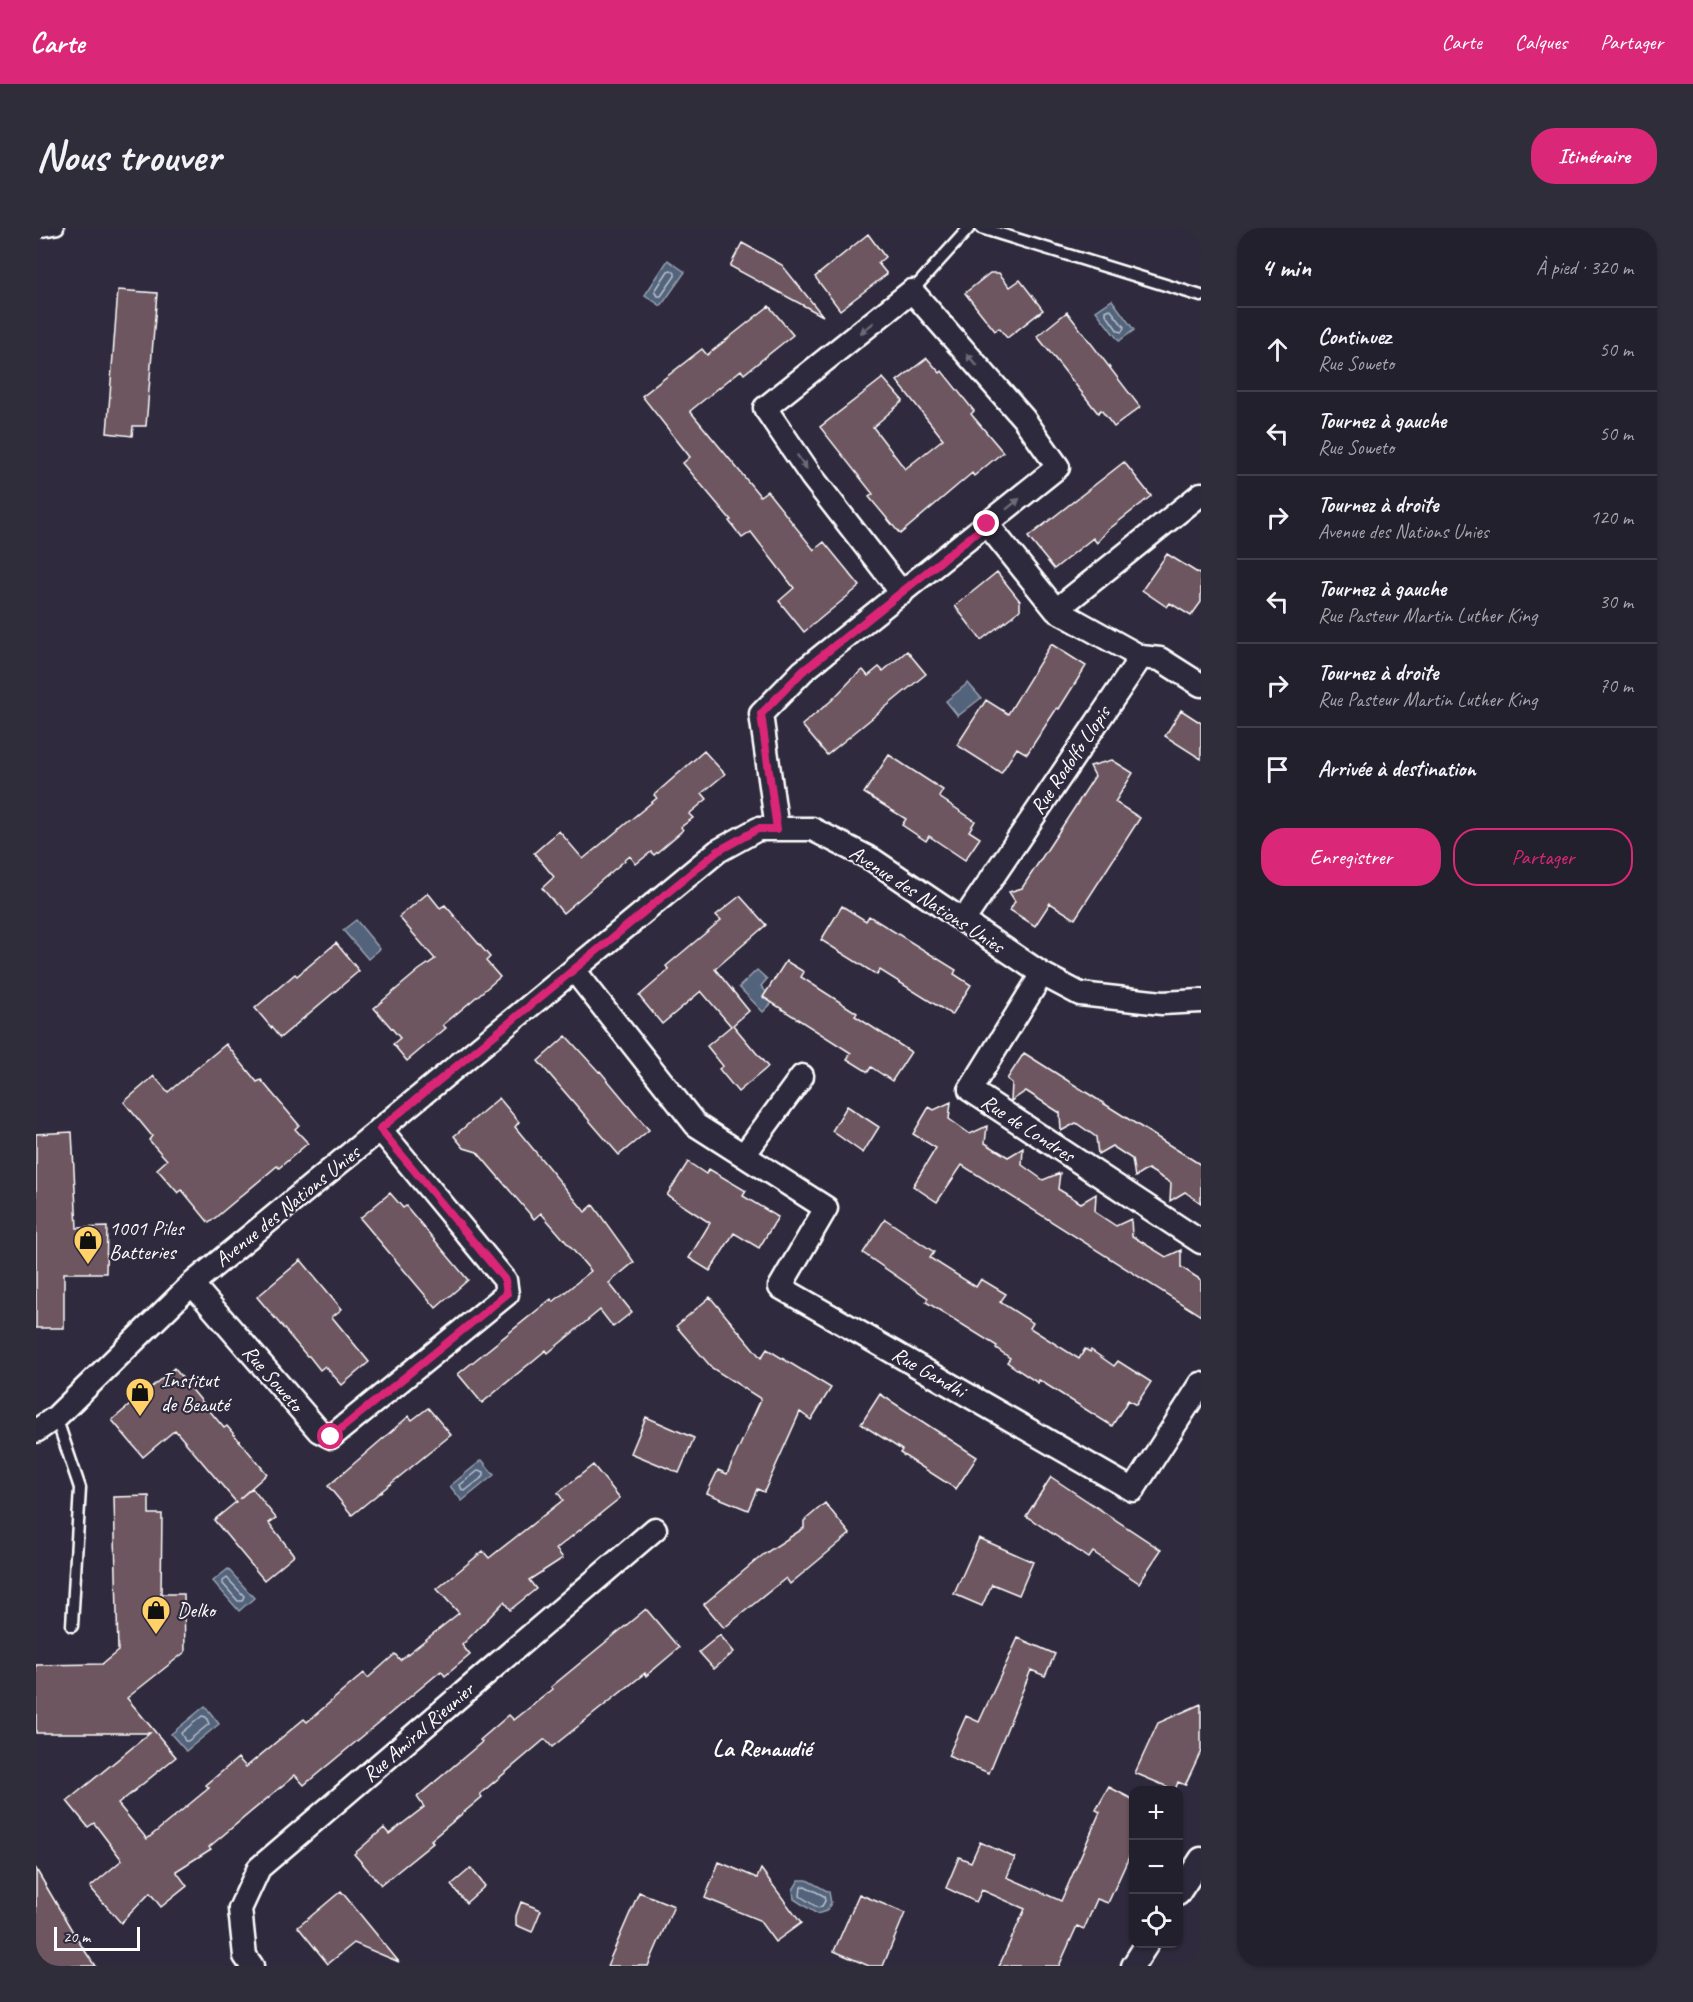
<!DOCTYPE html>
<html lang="fr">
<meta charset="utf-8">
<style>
:root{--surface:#23202e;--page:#2f2d3a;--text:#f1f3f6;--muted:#a3a3aa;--line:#403e4a;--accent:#db2777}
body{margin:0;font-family:Caveat,sans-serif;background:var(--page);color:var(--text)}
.controls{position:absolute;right:18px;bottom:18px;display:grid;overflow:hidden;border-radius:12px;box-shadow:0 2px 4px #0004}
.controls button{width:54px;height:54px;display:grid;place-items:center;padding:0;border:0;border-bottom:2px solid var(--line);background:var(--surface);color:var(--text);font:30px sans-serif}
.scale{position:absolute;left:18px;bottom:15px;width:86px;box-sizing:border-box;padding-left:6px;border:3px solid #fff;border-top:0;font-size:16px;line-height:21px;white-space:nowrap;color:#fff;-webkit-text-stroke:4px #2f2a3d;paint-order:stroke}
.stop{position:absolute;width:18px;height:18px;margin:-14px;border:4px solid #db2777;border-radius:50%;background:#fff}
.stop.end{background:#db2777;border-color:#fff;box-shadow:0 2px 6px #0008}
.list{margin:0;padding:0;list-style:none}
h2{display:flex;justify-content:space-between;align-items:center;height:78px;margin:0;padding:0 24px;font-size:26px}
h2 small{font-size:20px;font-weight:400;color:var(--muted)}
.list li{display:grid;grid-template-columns:39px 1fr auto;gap:18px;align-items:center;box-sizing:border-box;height:84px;padding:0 24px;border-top:2px solid var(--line)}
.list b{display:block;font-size:22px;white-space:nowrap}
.list p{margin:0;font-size:20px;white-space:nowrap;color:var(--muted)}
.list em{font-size:20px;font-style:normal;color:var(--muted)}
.actions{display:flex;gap:12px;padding:18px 24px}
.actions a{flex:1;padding:14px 0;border:2px solid var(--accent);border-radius:24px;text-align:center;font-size:21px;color:var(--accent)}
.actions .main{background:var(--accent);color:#fff}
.icon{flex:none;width:33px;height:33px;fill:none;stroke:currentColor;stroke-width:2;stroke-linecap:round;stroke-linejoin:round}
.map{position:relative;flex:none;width:1165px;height:1738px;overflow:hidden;border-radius:24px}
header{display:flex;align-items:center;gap:36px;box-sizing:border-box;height:84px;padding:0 30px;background:var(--accent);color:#fff}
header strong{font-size:28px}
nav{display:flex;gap:33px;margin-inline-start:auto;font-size:21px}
.intro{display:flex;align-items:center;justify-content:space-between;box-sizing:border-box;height:144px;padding:0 36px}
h1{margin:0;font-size:42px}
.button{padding:15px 27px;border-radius:24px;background:var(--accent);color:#fff;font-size:21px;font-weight:700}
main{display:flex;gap:36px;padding:0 36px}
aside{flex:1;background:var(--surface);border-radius:24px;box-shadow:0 2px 4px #0004}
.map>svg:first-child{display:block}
.water{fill:#52637c;stroke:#97a1b0;stroke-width:1.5}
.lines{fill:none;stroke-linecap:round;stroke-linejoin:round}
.shore{stroke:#bac1cb;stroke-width:1.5}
.building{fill:#6d565e;stroke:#fff;stroke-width:1.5}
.service-casing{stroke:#fff;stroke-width:15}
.minor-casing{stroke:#fff;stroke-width:27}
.service{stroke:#2f2a3d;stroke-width:10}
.minor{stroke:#2f2a3d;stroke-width:22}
.oneway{fill:#6d6a77}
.route{stroke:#db2777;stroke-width:8}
.labels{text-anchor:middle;stroke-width:4.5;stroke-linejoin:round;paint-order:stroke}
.street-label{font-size:21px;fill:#fff;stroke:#2f2a3d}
.poi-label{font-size:21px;fill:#fff;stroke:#2f2a3d;text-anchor:start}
.quarter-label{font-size:24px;font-weight:bold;fill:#fff;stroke:#2f2a3d}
</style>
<header>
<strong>Carte</strong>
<nav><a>Carte</a><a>Calques</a><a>Partager</a></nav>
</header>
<div class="intro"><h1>Nous trouver</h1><a class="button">Itinéraire</a></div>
<main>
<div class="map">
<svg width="1165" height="1738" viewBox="0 0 1165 1738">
<rect width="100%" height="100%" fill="#2f2a3d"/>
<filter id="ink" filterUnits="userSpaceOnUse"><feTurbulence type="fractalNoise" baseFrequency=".0167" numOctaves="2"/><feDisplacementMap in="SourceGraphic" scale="12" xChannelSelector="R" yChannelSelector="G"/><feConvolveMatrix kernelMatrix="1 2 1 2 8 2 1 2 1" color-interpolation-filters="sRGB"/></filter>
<g filter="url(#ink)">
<path class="water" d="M632,32L649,44L625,78L609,67Z
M1076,72L1098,102L1083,113L1060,83Z
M932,455L945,470L922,488L910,473Z
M320,692L344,721L332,731L307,702Z
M721,742L731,751L725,758L738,773L727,784L703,759Z
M446,1232L458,1247L426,1273L414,1258Z
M192,1341L218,1370L203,1383L177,1353Z
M169,1478L183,1496L150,1523L135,1506Z
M763,1652H771L793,1664L795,1675L790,1683L781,1686L758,1671L757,1662Z"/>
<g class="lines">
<path class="shore" d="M635,42L639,45V48L625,68H622L619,63L632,43Z
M1074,81L1088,99L1086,104L1082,103L1070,86V83Z
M443,1242L448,1244V1248L429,1263L426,1262L424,1257Z
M191,1350L208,1368L206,1373H202L187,1356V1353Z
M166,1488L170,1489L173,1496L152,1513H149L145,1505Z
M769,1658L788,1668L789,1673L786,1678L782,1680L764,1668L765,1659Z"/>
</g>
<path class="building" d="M832,6L849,29L842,35L851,46L804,82L779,49Z
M706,15L746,37L787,88L694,38Z
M954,45H963L974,59L984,52L1007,82L971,110L963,100L959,103L929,65Z
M82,62L121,65L110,198H97L96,208L71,205Z
M733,78L757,107L708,146L705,142L654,183L724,268L731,263L778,322L788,314L824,358L768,404L743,373L758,360L715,304L706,310L693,293L695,292L647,235L654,229L606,168L666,121L671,127Z
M1031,84L1104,179L1078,199L1065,182L1062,185L1001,108Z
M891,130L904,145L906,143L938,183L935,186L967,224L938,248L936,245L864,306L833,269L837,266L784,199L847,150L867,173L837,199L869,241L907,211L861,153Z
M1088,234L1115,268L1072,302L1061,315L1057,310L1018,341L992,309Z
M1131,326L1165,347V374L1155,388L1134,375L1131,379L1106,362Z
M961,344L984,373V382L945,412L919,378Z
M1015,416L1050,438L1023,481L1021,480L991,526L981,520L965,545L921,517L950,472L972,486Z
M871,423L890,446L791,527L766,497L796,472L817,450L827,442L832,448L843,439L847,443Z
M1145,482L1165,495V531L1129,508Z
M668,523L689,546L666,565L671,571L653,586L657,590L645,599L647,602L618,627L615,624L600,636L594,628L527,685L506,660L518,649L498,625L523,603L547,631L621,570L618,567Z
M853,527L907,562L903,569L939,593L933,603L944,610L929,632L893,608L890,613L866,597L870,591L828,565Z
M1076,532L1097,545L1079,574L1104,590L1039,691L1014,675L999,698L974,682L979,673L973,664L986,660L1039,579L1059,548L1054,538Z
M392,665L404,680L409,677L454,729L450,733L464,749L407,797L410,800L371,833L357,816L364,810L338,780L383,742L399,731L363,689Z
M704,668L730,697L679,741L713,783L697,797L732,839L702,864L683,841L687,838L671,818L695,798L665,763L626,796L603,768L633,742L630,738L685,692L680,687Z
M806,678L830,693L833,688L920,742L918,746L935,757L916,787L844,742L841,747L785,712Z
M300,715L323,743L244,810L219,780L259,746L261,748Z
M750,733L768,744L765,749L821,785L819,788L875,824L856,853L835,839L832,844L811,831L815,825L727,769Z
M530,808L563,844L564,843L613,902L583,927L502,833Z
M190,816L221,854L225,852L263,897L259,901L272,915L243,940L241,938L173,995L146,962L142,965L121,941L131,932L113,912L116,908L88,874L118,848L132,864Z
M988,825L1165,937V975L1149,964L1134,973L1135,955L1112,941L1099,949L1096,931L1076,918L1062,926L1060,909L1040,895L1025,903L1024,885L990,863L975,873L976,855L971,851Z
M463,870L483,894L479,899L549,984L557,977L598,1034L573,1055L596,1084L577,1099L564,1082L512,1125L510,1122L446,1175L422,1146L515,1071L517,1074L555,1043L505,985L498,991L441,924L428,920L418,908Z
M915,874L913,891L934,906L951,898L949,915L972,929L987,920L986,937L1007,952L1024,945L1022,961L1045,975L1060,966L1059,984L1080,998L1095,991L1096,1008L1130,1029L1145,1022V1039L1165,1052V1088L926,937L901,974L877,958L900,920L877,906L893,879L898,882Z
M811,878L843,899L827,925L796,903Z
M36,904L41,1000L71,999L70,1045H28V1100H0V906Z
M652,934L670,946L673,941L710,963L707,968L742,989L723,1020L698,1005L674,1043L653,1030L674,995L631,967Z
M354,965L367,980L370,978L432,1052L400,1080L324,990Z
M849,991L898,1024L894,1030L940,1059L945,1051L970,1066L964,1074L997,1095L994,1100L1043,1131L1049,1121L1054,1124L1055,1122L1078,1138L1082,1133L1115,1154L1100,1177L1092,1172L1076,1198L1003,1152L1002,1155L982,1142L971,1134L974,1130L960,1120L961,1118L890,1074L892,1070L827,1025Z
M265,1032L306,1081L296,1089L333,1134L306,1157L289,1138L284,1142L273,1128H271L221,1069Z
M674,1069L725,1130L731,1121L795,1160L775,1192L764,1184L728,1264L721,1261L712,1282L671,1265L682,1242L691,1246L725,1171L676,1140L640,1098Z
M138,1140L188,1200L191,1198L231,1246L203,1271L216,1260L240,1290L233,1295L258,1327L228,1352L178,1292L200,1274L139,1202L107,1229L76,1192Z
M844,1166L941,1229L920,1261L864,1225L866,1222L825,1196Z
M392,1180L415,1207L316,1287L292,1258L373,1188L376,1192Z
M610,1189L658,1210L643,1245L595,1225Z
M557,1237L584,1270L520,1321L527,1330L493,1352L500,1361L474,1382L468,1374L426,1417L434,1427L409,1448L405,1443L268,1557L259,1547L173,1619L175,1621L140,1643L151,1658L125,1679L114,1665L85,1695L54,1659L86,1632L58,1595L52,1599L31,1573L114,1505H0V1437L66,1436L82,1423L78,1269L113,1268V1286H126L125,1366H148L149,1424L91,1470L140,1529L82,1576L111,1611L173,1560L170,1557L202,1530L210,1539L268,1491L271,1494L328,1445L332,1450L359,1426L364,1432L423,1385L401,1361L447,1323L453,1330L527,1272L522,1265Z
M1015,1249L1125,1322L1103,1355L1057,1324L1053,1330L990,1288Z
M789,1275L814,1306L754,1356L750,1350L688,1400L668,1376L728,1326L768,1300V1293Z
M943,1310L997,1334L983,1367L956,1356L946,1378L918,1366Z
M610,1381L643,1420L610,1448L609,1445L516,1519L509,1511L444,1566L446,1569L395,1612L397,1615L345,1657L318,1626L348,1600L353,1606L388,1579L381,1569L446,1514L444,1512L473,1487L478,1492L517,1461L515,1459Z
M684,1407L698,1424L678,1441L663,1424Z
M982,1410L1019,1426L1009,1448L995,1442L953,1545L912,1528L930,1488L943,1494Z
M1165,1476V1523L1149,1557L1142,1554L1139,1562L1099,1545L1122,1495Z
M1073,1559L1098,1572V1618L1072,1675L1061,1671L1048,1701L1041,1698L1023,1738H963L989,1681L946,1662L940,1674L910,1660L923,1629L935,1634L944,1614L979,1630L971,1649L1025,1673L1064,1584L1060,1582Z
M683,1634L721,1650L725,1641L765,1695L739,1714L723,1692L669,1670Z
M435,1640L449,1658L430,1675L415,1657Z
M0,1641L41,1711L59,1738H0Z
M305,1663L363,1734L318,1715L292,1736L262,1699Z
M603,1664L638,1678L612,1738H571Z
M823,1666L869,1685L847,1738H833L798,1723Z
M485,1674L505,1682L496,1704L480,1697V1688Z"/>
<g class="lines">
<g class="service-casing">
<path id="service" d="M945,0L1165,68
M0,4L22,0
M876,63L933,0
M20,1189L44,1260L36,1398"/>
</g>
<g class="minor-casing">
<path id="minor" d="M951,296L1020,382L1105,429
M1020,382L1165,266
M741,601L725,486L767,443L1022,239L988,191L876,63L729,180L776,249L866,365
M927,693L1105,429L1124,431L1165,457
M538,742L660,897L790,980L744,1059L1097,1262L1165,1156
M1006,746L934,862L1165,1014
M708,927L766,848
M156,1056L283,1203L295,1209L471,1066L469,1052L344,901
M0,1203L20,1189L156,1056L682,623L722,601H776L837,632L1006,746L1044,766L1126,775L1165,773
M1142,1666L1165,1631
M216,1738L209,1728L204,1681L223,1640L619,1301
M1097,1738L1111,1716"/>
</g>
<use href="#service" class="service"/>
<use href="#minor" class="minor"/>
</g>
<defs><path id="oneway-solid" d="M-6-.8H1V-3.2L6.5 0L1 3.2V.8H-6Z" transform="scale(1.5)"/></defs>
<g class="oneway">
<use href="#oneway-solid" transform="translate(831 100) rotate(142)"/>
<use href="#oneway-solid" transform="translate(936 132) rotate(-131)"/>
<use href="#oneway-solid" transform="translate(766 234) rotate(55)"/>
<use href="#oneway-solid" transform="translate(977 276) rotate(-39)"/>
</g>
</g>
<g class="lines" filter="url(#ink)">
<path class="route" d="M295,1209L471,1066L469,1052L344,901L682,623L722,601H741L725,486L767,443L951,296"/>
</g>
<defs>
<g id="shop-pin" transform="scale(1.5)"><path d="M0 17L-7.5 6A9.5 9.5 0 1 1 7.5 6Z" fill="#ffd166" stroke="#2f2a3d"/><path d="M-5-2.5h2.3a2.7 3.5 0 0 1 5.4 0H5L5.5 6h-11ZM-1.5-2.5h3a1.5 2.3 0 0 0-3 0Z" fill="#111"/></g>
</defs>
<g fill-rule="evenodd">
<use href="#shop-pin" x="52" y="1012"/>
<use href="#shop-pin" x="104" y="1164"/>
<use href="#shop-pin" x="120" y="1382"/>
</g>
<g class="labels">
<g class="street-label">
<text transform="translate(1034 532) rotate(-56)" y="7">Rue Rodolfo Llopis</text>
<text transform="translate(891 671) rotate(33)" y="7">Avenue des Nations Unies</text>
<text transform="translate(992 900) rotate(33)" y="7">Rue de Londres</text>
<text transform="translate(251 978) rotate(-39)" y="7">Avenue des Nations Unies</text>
<text transform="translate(893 1144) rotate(30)" y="7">Rue Gandhi</text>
<text transform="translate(237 1150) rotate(49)" y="7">Rue Soweto</text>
<text transform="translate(382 1504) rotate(-41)" y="7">Rue Amiral Rieunier</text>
</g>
<g class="poi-label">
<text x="73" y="1007">1001 Piles<tspan x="73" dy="24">Batteries</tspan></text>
<text x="125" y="1159">Institut<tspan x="125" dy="24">de Beauté</tspan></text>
<text x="141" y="1389">Delko</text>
</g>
<g class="quarter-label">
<text x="726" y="1528">La Renaudié</text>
</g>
</g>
</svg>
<div class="controls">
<button>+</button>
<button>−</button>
<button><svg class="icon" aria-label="locate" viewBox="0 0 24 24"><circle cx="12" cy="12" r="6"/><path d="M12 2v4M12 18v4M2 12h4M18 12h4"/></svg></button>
</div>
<div class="scale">20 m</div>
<div class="stop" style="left:295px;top:1209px"></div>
<div class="stop end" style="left:951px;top:296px"></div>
</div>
<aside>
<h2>4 min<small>À pied · 320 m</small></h2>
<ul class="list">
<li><svg class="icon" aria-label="ahead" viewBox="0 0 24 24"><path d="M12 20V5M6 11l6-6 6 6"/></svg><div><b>Continuez</b><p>Rue Soweto</p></div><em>50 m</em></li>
<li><svg class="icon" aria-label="left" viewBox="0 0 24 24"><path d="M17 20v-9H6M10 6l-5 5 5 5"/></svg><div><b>Tournez à gauche</b><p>Rue Soweto</p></div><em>50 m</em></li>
<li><svg class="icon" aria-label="right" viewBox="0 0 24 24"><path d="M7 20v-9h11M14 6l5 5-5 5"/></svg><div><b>Tournez à droite</b><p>Avenue des Nations Unies</p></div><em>120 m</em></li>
<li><svg class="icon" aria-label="left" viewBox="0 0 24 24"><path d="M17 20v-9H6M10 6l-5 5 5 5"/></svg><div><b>Tournez à gauche</b><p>Rue Pasteur Martin Luther King</p></div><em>30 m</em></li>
<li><svg class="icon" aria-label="right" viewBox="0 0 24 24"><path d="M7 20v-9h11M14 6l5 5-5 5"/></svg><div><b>Tournez à droite</b><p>Rue Pasteur Martin Luther King</p></div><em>70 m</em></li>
<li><svg class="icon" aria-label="arrive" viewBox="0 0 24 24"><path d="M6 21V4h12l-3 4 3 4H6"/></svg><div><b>Arrivée à destination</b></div></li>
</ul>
<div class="actions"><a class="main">Enregistrer</a><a>Partager</a></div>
</aside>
</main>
